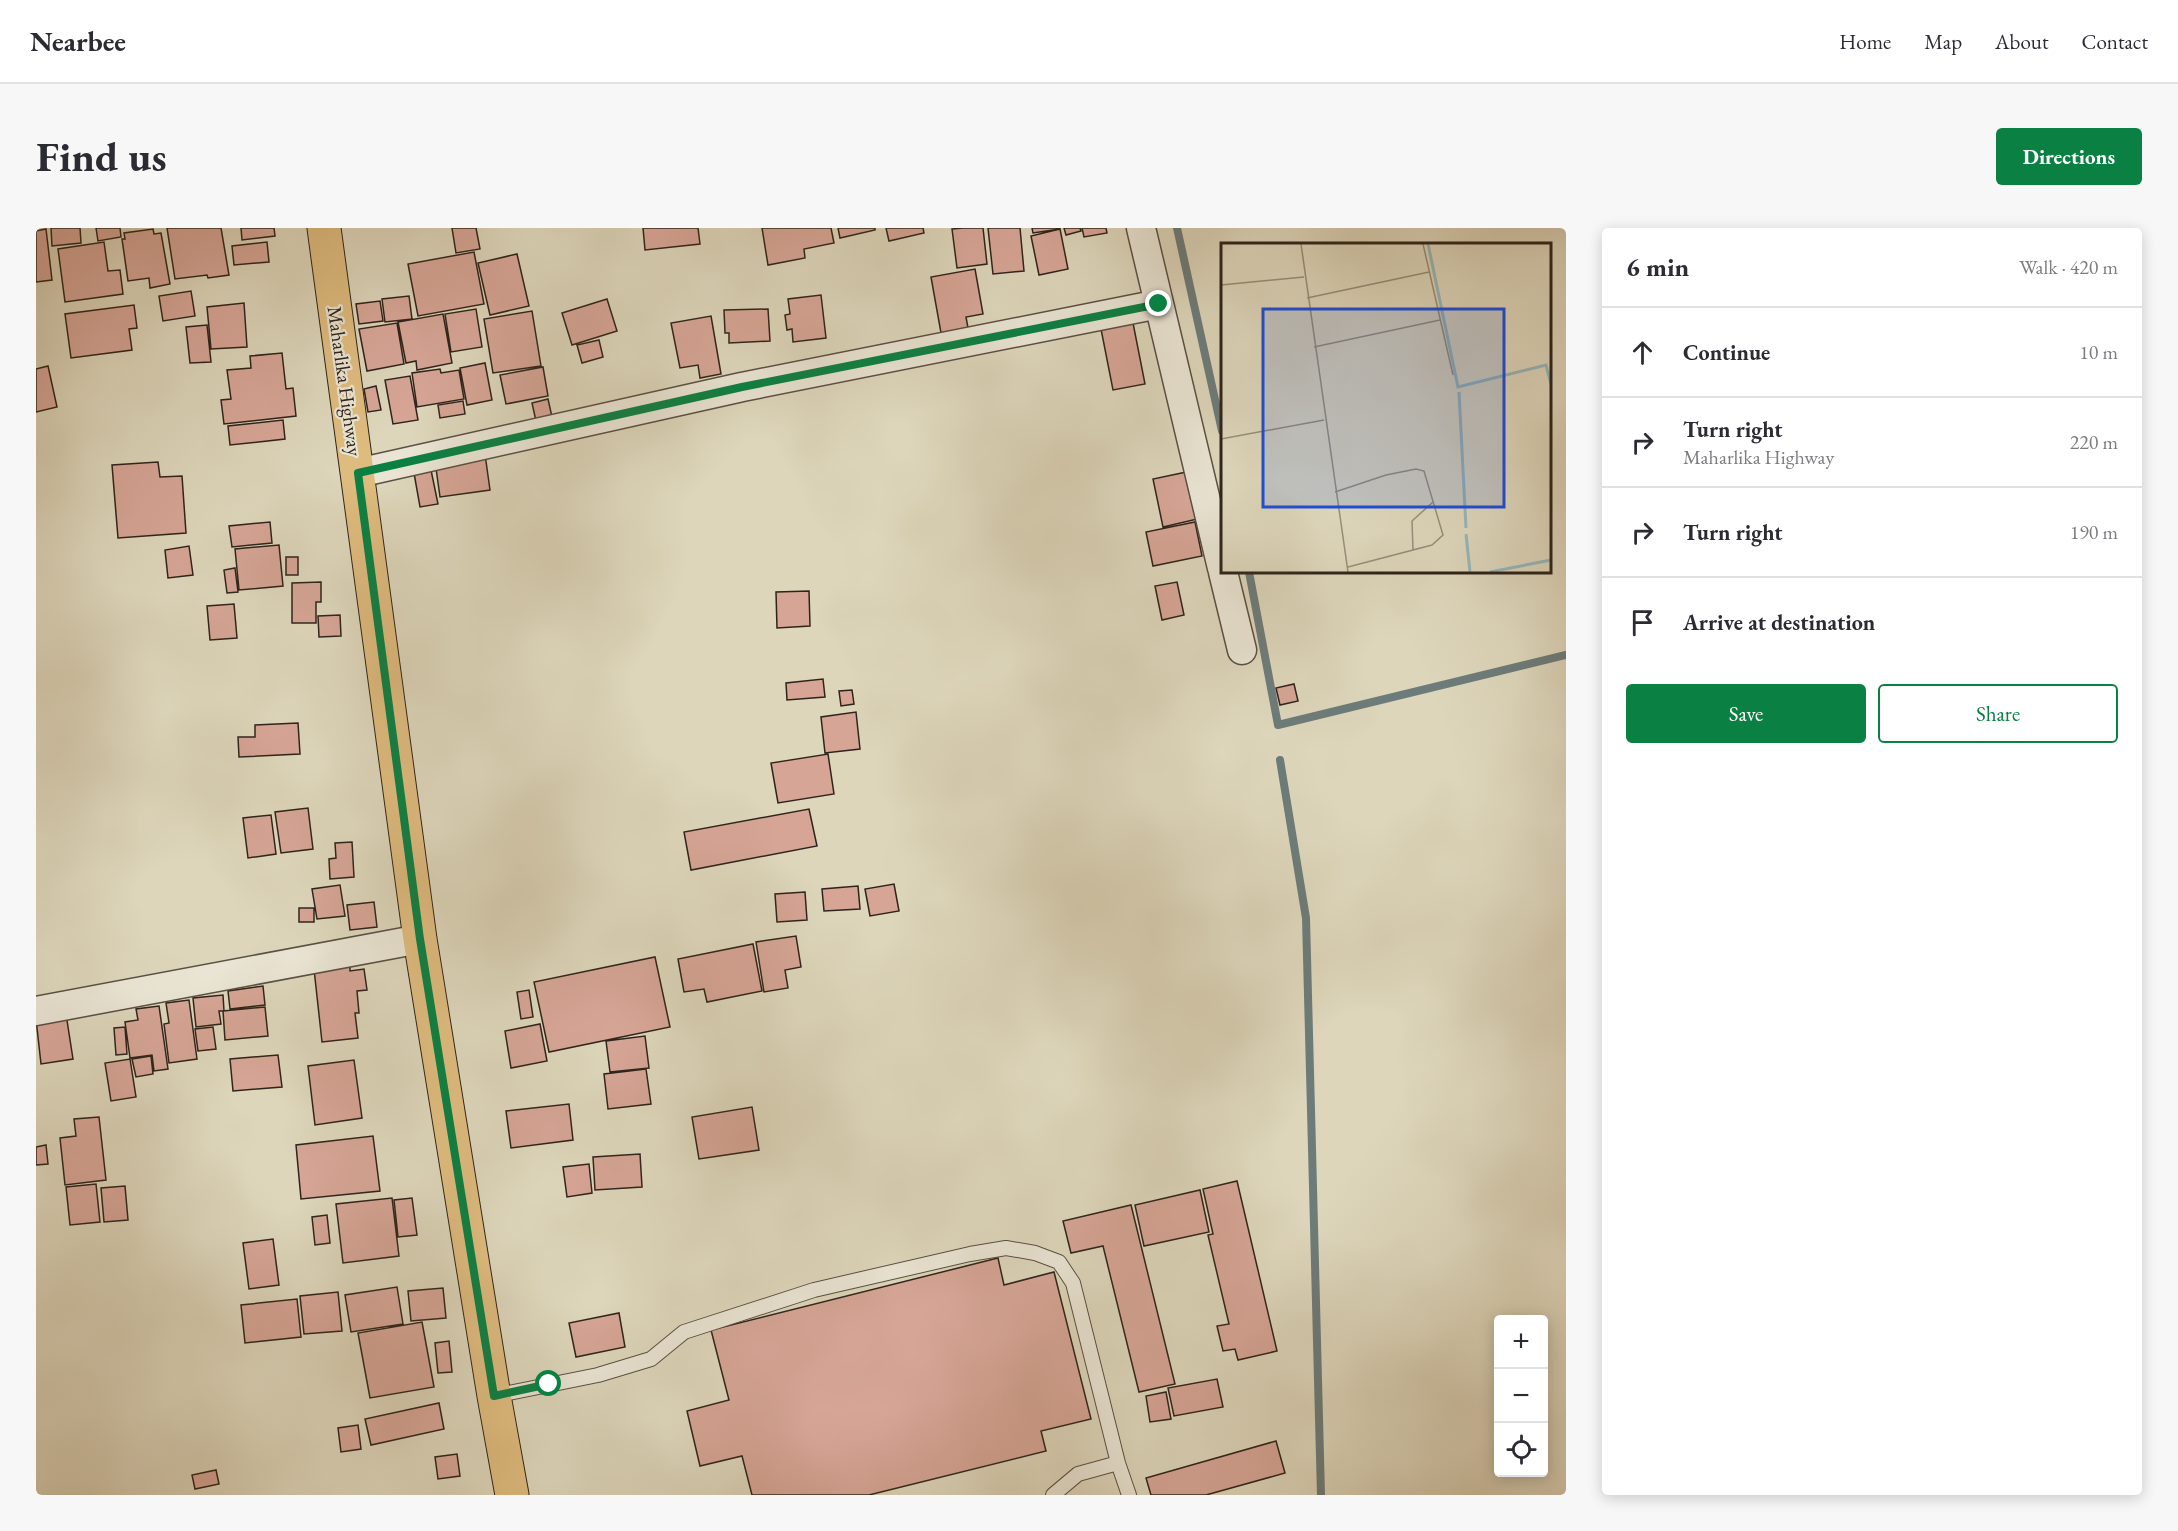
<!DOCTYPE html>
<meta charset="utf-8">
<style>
:root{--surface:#fff;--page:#f7f7f7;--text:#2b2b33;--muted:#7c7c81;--line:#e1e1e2;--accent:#0b8043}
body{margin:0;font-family:"EB Garamond",serif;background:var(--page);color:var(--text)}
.controls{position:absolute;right:18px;bottom:18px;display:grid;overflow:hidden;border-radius:6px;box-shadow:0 3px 15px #0003}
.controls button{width:54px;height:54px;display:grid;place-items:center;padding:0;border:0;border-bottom:2px solid var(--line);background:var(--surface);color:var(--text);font:30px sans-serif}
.stop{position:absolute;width:18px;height:18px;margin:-14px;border:4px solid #0b8043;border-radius:50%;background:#fff}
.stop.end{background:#0b8043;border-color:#fff;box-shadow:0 2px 6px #0008}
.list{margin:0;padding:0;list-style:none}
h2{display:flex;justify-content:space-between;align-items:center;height:78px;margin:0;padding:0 24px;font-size:26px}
h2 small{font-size:20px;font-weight:400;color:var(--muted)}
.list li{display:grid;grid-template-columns:39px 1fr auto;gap:18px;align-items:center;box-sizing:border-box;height:90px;padding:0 24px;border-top:2px solid var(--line)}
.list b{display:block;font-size:22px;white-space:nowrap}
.list p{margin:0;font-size:20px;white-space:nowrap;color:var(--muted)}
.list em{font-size:20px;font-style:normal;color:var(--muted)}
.actions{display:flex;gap:12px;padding:18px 24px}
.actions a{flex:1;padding:14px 0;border:2px solid var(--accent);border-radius:6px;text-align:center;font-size:21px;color:var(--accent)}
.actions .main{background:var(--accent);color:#fff}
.icon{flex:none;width:33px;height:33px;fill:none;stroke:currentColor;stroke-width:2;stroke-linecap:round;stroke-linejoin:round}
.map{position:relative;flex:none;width:1530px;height:1267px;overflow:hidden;border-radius:6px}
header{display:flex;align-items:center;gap:36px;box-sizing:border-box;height:84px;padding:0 30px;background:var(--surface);border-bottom:2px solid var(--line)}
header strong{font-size:28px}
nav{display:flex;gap:33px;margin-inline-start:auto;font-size:21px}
.intro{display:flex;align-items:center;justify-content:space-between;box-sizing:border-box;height:144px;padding:0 36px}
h1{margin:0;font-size:42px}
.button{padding:15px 27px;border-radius:6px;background:var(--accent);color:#fff;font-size:21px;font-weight:700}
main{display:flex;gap:36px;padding:0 36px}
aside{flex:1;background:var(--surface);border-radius:6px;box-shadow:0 3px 15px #0003}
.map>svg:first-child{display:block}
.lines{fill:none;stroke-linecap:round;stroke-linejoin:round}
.stream{stroke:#6d7c7a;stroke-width:8}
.building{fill:#d6a596;stroke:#2f241b;stroke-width:1.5}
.service-casing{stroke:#5a5043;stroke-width:16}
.minor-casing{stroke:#5a5043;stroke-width:31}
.primary-casing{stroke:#2f241b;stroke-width:35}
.service{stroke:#e9e4d3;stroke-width:14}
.minor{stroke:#e9e4d3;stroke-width:28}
.primary{stroke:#debb7e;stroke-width:33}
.route{stroke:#0b8043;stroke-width:8}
.labels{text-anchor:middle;stroke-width:4.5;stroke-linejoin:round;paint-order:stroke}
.street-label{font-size:20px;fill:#2f241b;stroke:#e9e4d3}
.inset-river{fill:none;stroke:#96b7ba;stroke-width:3}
.inset-road{fill:none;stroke:#978f7b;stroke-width:1.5}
.view{fill:#1d4ed8;fill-opacity:0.15;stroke:#1d4ed8;stroke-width:3}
.inset-edge{fill:none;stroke:#2f241b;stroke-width:3}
</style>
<header>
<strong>Nearbee</strong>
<nav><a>Home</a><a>Map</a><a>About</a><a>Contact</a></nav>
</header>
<div class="intro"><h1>Find us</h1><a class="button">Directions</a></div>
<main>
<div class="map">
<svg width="1530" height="1267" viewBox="0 0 1530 1267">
<rect width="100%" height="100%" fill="#ddd6bb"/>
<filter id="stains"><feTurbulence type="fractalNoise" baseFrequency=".00333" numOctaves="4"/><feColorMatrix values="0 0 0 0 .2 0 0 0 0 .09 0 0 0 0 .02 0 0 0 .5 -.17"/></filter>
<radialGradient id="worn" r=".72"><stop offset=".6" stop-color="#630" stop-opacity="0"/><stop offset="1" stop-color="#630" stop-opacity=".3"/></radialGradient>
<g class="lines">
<path class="stream" d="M1141,0L1186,203
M1213,344L1242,497L1530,427
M1244,532L1270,690L1285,1267"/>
</g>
<path class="building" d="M15,0H44L45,15L16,18Z
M60,0H84L85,9L62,13Z
M131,0H185L193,47L172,50L171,47L139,51Z
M205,0H238L239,8L206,12Z
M416,0H440L444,21L420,25Z
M607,0H662L664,16L609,22Z
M726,0H795L798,15L768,21L769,30L732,37Z
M802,0H839V2L804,10Z
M850,0H887L888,5L853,13Z
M927,0H947L951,36L921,40L916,1Z
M952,0H984L988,43L957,46Z
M996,0H1024V1L997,5Z
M1028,0H1044L1045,3L1030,7Z
M1046,0H1070L1071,5L1048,9Z
M10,1L16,52L0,54V3Z
M117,1L118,6L125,5L134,56L114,60L113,50L92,53L86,11H89L88,5Z
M1024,1L1032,41L1003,47L995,8Z
M68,14L72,43L84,42L87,66L29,74L22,21Z
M231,14L233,34L198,37L196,18Z
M438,24L448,76L382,88L372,36Z
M481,26L493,78L454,87L442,35Z
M939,41L947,86L930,89L932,100L905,105L895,49Z
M155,63L159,88L127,93L123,68Z
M785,67L790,110L757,114L756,101L751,102L749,87L754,86L752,71Z
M373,68L376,91L349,94L346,71Z
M571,71L581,103L536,117L526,85Z
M344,73L347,93L323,96L320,76Z
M208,75L211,119L175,121L171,79Z
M98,77L101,100L93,101L96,122L35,130L29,86Z
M440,81L446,119L415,124L409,86Z
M732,81L734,113L693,115V105H689L688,82Z
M496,83L505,138L457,145L448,91Z
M407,86L416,135L381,142L380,133L370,135L362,94Z
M675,88L685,146L664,150L662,137L644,140L635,95Z
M361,95L368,136L331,143L323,101Z
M1097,95L1109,156L1077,162L1065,101Z
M171,97L175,134L154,135L150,99Z
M563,112L567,129L546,135L541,117Z
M246,125L250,161L257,160L260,188L188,196L185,172L195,171L191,142L215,140L214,128Z
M449,135L456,172L431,177L424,140Z
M12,138L21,179L0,184V141Z
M507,139L512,168L470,176L464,147Z
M404,141L405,145L423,142L428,171L381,179L376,145Z
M374,148L382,192L357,196L349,152Z
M340,158L345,182L332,184L328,161Z
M512,171L516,189L500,193L496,175Z
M427,173L429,186L404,190L402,177Z
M247,192L249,211L194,217L192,198Z
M449,226L454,262L404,269L399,233Z
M122,234L124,249L146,248L150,305L82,310L76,237Z
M395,242L402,276L384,279L378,245Z
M1160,242L1170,289L1127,299L1117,251Z
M234,294L236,315L196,319L193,298Z
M1159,294L1166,328L1117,338L1110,304Z
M243,317L247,358L203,362L199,321Z
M153,318L157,347L132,350L129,322Z
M250,329H262V347H250Z
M199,340L202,364L191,365L188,342Z
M285,354V374H280V395H256V355Z
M1141,354L1148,387L1126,392L1119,358Z
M773,363L774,398L741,400L740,364Z
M198,376L201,410L174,412L171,378Z
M304,387L305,408L283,409L282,388Z
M787,451L789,469L751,472L750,455Z
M1258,456L1262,473L1244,477L1240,460Z
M816,462L818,476L805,478L803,463Z
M820,484L824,521L789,525L785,489Z
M262,495L264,526L203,529L202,509H219V497Z
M792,526L798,566L742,575L735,535Z
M272,580L277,621L245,625L239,584Z
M773,581L781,618L655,642L648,604Z
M235,587L240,626L212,630L207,590Z
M316,614L318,649L294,651L293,631L300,630L299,615Z
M858,656L863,683L834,688L829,661Z
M304,657L309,688L281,691L276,661Z
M822,658L824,681L788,683L786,661Z
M769,664L771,692L741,694L739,666Z
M338,674L341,699L314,702L311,677Z
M263,680H278V694H263Z
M760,708L765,739L749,742L752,760L728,764L720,714Z
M717,716L726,763L671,774L668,761L648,764L642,731Z
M619,729L634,799L513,824L498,754Z
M314,737V743L328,741L331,762L321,763L323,785H319L322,810L286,814L278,741Z
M227,758L229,777L194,781L192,763Z
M493,762L497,789L485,791L481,764Z
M187,767L188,783H183L185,796L160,799L157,770Z
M153,772L161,831L133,835L128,796L133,795L130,775Z
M123,778L132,841L118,843L116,827L94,830L89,794L102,792L100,781Z
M229,779L232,808L189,812L187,783Z
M30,786L37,831L5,836L0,791Z
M504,796L511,833L475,840L469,803Z
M89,799L91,826L80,827L78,800Z
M177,799L180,821L162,823L159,801Z
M609,808L613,840L574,844L570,813Z
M242,827L246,859L197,863L194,831Z
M115,828L117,846L100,849L96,831Z
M94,831L100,869L75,873L69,835Z
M318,832L326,890L279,897L272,838Z
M610,841L615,876L572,881L568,846Z
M533,876L537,912L475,920L470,883Z
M716,879L723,922L663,931L656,889Z
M63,889L70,952L29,957L24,910L40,908L38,891Z
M337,908L344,963L265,971L260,917Z
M10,917L12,936L0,937V919Z
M604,926L606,959L559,962L557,929Z
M553,936L556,965L531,969L527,939Z
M1201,953L1241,1123L1202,1132L1199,1121L1187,1123L1181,1098L1193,1096L1172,1007L1177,1006L1167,961Z
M60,956L64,994L34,997L30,959Z
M89,958L92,992L68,994L65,960Z
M1164,962L1173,1004L1108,1018L1099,977Z
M356,970L363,1028L307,1035L300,976Z
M376,970L381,1007L362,1009L358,972Z
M1095,977L1139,1156L1103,1164L1067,1018L1035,1025L1027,993Z
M291,987L294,1015L279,1017L276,989Z
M237,1011L243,1057L213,1061L207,1015Z
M962,1030L968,1057L1018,1044L1055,1191L1005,1203L1010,1223L833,1267H716L706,1228L664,1238L651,1183L693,1172L675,1102Z
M361,1059L367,1096L315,1104L309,1067Z
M407,1060L410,1090L375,1093L372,1063Z
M302,1064L306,1103L268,1106L264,1068Z
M261,1071L265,1109L209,1115L205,1077Z
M583,1085L589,1119L540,1129L533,1095Z
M386,1094L398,1159L334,1170L322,1105Z
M413,1113L416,1144L402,1145L399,1115Z
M1181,1151L1187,1179L1138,1188L1132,1160Z
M1130,1164L1135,1191L1114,1194L1110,1168Z
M403,1175L408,1201L335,1217L329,1191Z
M322,1197L325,1221L305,1224L302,1200Z
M1240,1213L1249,1245L1170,1267H1115L1110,1250Z
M421,1226L424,1248L402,1251L399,1229Z
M180,1242L183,1256L159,1261L156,1247Z"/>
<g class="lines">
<g class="service-casing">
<path id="service" d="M458,1168L562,1147L615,1131L648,1104L778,1062L934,1026L970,1020L999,1025L1023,1034L1037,1055L1082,1235L1093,1267
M1017,1267L1042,1246L1082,1235"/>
</g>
<g class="minor-casing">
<path id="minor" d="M1105,0L1186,340
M322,245L706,159L1123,76
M1187,344L1206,422
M0,783L384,711"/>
</g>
<g class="primary-casing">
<path id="primary" d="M288,0L384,711L458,1168L476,1267"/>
</g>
<use href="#service" class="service"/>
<use href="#minor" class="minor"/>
<use href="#primary" class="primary"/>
</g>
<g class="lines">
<path class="route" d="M513,1156L458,1168L384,711L322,245L706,159L1123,76"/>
</g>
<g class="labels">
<g class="street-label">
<text transform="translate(309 153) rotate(82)" y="7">Maharlika Highway</text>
</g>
</g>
<g transform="translate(1185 15)">
<rect width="330" height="330" fill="#ddd6bb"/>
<path class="inset-river" d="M207,1L237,144L325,122L330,141M238,149L245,285M245,291L249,329M269,329L330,317"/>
<path class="inset-road" d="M80,1L127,329M202,1L232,132M0,42L83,34M86,55L208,29M93,104L219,77M0,196L103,177M114,249L165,232L195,226L203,228L222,292L211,302L127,324M192,307L191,278L212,259"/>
<path class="view" d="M42,66H283V264H42Z"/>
<rect width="330" height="330" class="inset-edge"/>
</g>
<rect width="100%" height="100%" filter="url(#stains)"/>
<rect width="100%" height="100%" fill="url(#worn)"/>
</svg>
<div class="controls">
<button>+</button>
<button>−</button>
<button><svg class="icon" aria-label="locate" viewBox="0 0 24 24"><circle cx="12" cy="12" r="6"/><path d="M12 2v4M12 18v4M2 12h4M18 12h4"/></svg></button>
</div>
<div class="stop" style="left:513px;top:1156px"></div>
<div class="stop end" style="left:1123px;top:76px"></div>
</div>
<aside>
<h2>6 min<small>Walk · 420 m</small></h2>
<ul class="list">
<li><svg class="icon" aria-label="ahead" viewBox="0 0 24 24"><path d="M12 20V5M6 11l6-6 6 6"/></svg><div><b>Continue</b></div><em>10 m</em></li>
<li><svg class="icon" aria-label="right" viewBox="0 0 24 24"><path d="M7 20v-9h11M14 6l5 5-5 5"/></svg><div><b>Turn right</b><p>Maharlika Highway</p></div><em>220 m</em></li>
<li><svg class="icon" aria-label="right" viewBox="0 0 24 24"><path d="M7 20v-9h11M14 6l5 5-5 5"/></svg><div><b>Turn right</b></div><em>190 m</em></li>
<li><svg class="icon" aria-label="arrive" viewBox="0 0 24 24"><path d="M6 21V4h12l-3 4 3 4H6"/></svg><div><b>Arrive at destination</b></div></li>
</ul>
<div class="actions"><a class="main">Save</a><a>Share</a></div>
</aside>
</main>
